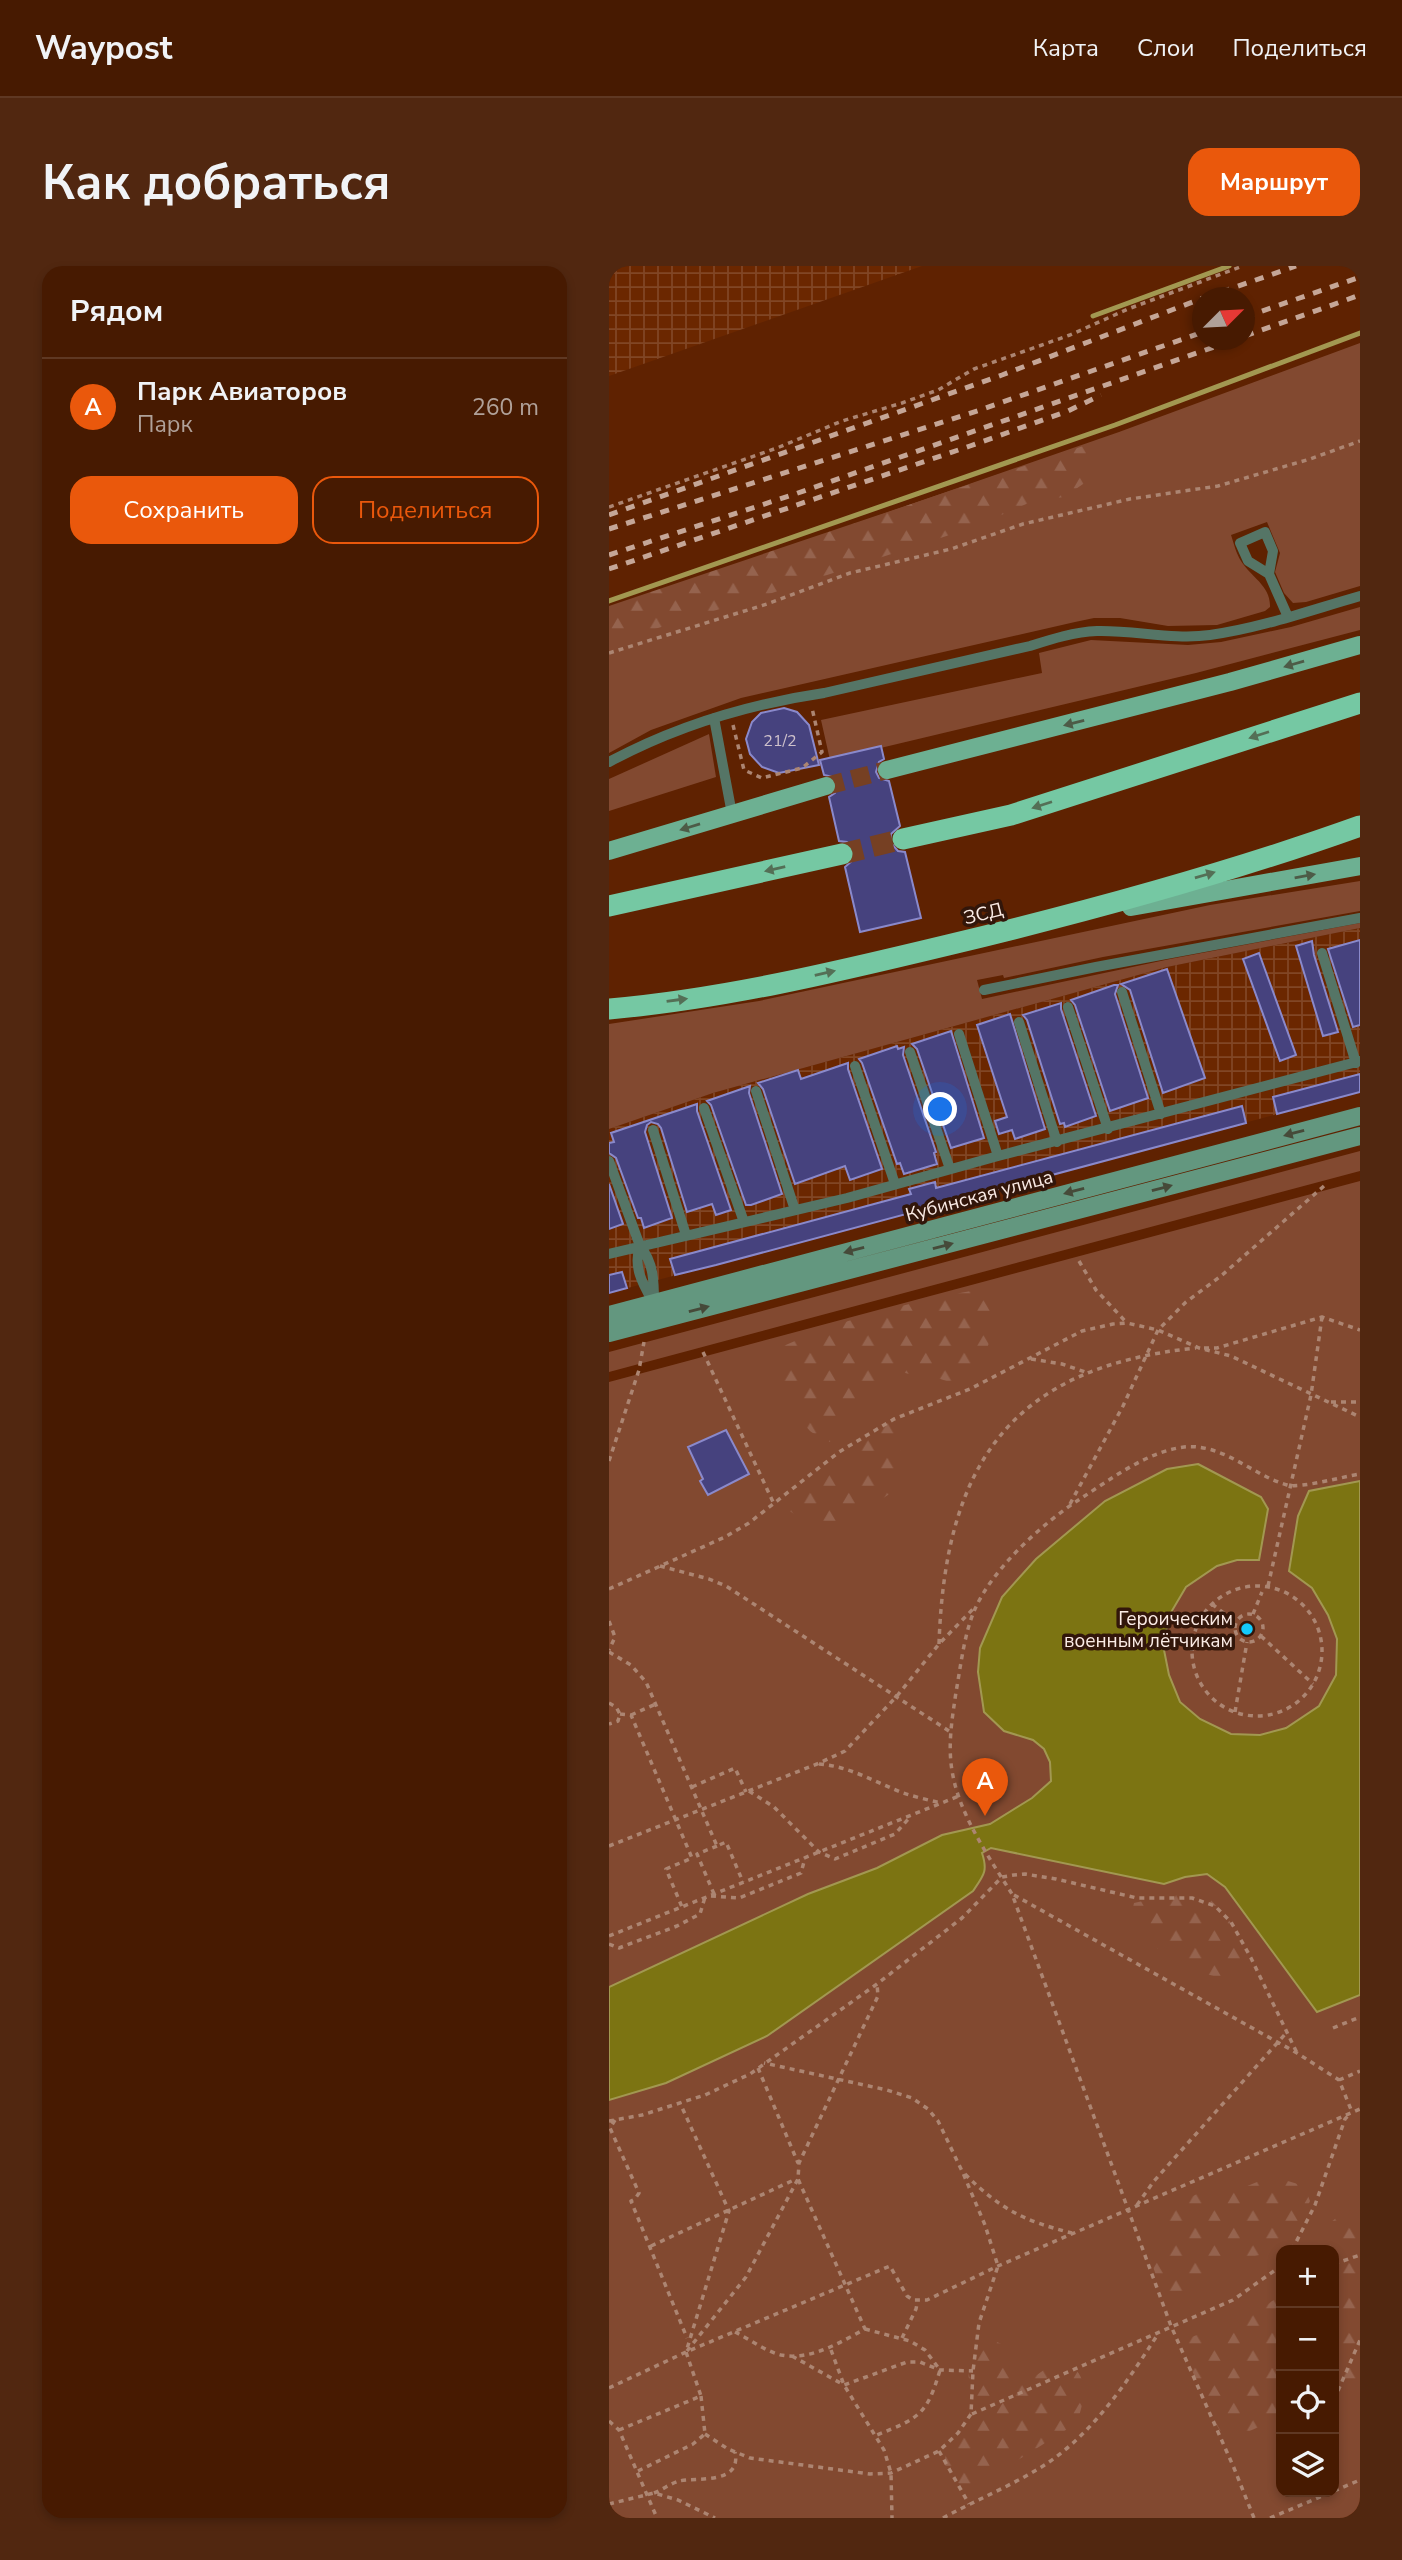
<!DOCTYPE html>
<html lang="ru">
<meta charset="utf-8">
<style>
:root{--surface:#471a01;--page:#512710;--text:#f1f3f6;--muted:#b0a199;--line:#5f3823;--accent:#ea580c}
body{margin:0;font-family:"Nunito Sans",sans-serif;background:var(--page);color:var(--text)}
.controls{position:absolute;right:21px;bottom:21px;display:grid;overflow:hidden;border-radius:14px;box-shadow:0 4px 10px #0003}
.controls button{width:63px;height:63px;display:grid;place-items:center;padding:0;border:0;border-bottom:2px solid var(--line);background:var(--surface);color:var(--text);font:35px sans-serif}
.compass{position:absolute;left:583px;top:21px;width:63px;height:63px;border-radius:50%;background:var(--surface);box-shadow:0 4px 10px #0003;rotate:66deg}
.you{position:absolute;left:332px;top:844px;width:24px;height:24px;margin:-18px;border:5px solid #fff;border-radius:50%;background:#1a73e8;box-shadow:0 0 0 10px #1a73e833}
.badge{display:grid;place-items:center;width:46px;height:46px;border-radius:50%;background:var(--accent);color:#fff;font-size:23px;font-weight:700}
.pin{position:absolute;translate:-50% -58px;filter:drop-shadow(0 2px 4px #0008)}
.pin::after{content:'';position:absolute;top:37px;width:24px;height:21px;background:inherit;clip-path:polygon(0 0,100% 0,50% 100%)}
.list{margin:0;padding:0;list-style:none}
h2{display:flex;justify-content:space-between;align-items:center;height:91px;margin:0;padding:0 28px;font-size:30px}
h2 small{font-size:23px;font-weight:400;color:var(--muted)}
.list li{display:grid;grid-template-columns:46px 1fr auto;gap:21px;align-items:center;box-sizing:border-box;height:98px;padding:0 28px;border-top:2px solid var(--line)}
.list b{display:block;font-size:26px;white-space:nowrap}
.list p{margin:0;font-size:23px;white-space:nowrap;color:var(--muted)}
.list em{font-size:23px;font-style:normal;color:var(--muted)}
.actions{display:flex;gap:14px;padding:21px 28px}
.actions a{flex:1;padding:16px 0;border:2px solid var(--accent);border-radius:21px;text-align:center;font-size:24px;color:var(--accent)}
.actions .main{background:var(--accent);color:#fff}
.icon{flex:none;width:38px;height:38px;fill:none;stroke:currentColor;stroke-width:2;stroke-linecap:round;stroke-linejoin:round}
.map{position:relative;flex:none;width:751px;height:2252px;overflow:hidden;border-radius:21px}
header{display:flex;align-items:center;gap:42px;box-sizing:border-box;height:98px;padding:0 35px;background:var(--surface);border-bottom:2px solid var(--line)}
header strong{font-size:33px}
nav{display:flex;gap:38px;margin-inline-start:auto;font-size:24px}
.intro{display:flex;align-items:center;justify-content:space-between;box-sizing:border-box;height:168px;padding:0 42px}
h1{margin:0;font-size:49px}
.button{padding:18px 32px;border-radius:21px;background:var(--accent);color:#fff;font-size:24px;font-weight:700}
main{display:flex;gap:42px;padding:0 42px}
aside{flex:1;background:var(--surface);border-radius:21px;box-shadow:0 4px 10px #0003}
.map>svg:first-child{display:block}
.industrial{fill:url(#industrial-grid)}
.green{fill:#824930;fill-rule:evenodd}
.forest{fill:url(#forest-firs)}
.water{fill:#7c7412;stroke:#a29851;stroke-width:2}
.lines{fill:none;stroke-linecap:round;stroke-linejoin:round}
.stream{stroke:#a29851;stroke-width:5}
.building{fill:#46427e;stroke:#8a89cb;stroke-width:2}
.primary-tunnel{stroke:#764023;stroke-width:18;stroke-dasharray:18 9;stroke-linecap:butt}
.highway-tunnel{stroke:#764023;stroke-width:21;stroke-dasharray:21 10;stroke-linecap:butt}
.path{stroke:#ac8572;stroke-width:3.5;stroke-dasharray:5 5;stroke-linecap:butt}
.lane{stroke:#557566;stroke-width:10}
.secondary{stroke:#63977f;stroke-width:18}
.primary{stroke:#6db092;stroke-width:18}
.highway{stroke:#75c8a3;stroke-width:21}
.rail{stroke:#c5a697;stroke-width:5;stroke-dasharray:9 9;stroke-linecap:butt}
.oneway{fill:#4d5b47}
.oneway2{fill:#546f56}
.oneway3{fill:#464a39}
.poi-dot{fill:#14cafb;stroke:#32160a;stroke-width:2.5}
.labels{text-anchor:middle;stroke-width:7;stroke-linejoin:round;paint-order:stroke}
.number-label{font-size:16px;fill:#cec1cb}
.street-label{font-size:19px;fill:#fbebe5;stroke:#32160a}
.poi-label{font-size:19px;fill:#fbebe5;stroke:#32160a;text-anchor:end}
</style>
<header>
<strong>Waypost</strong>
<nav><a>Карта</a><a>Слои</a><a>Поделиться</a></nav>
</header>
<div class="intro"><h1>Как добраться</h1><a class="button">Маршрут</a></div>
<main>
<aside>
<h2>Рядом<small></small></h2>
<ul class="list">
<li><span class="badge">A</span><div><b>Парк Авиаторов</b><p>Парк</p></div><em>260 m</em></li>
</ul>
<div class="actions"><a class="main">Сохранить</a><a>Поделиться</a></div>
</aside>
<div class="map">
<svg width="751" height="2252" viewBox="0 0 751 2252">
<defs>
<pattern id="industrial-grid" width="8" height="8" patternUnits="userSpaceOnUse" patternTransform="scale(1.75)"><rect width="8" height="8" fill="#6b2700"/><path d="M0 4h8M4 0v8" fill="none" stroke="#814625"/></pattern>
<pattern id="forest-firs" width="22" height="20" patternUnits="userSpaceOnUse" patternTransform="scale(1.75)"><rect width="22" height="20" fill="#824930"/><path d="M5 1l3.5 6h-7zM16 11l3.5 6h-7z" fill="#95634e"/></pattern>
</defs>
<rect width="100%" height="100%" fill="#5f2201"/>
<path class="industrial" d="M0,0H313L0,110Z
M751,662V826L0,1027V863L104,827L558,701Z"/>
<path class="green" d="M751,77V320L697,336L684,337L675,327L666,306L671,287L658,256L622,269C625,278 627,287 632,295C642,311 662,320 661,341L656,345L608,359L559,360L511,352H485L466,356L132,432L42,464L0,487V343L510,166Z
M751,341V364L587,407L221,494L212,454L433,407L430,387L482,374L579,379L612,376L682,361Z
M100,468L107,511L0,545V513Z
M751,615V645L494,691L395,712L394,709L368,714L373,733L561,693L751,657V662L558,701L104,827L0,863V758L150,735L601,639Z
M751,885V905L0,1106V1086Z
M751,915V2249L744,2252H0V1116ZM672,1984H725V2226H672Z"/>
<path class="forest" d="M480,178L485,193L477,216L455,231L424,235L365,261L163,327L0,377V340Z
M362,1025H382C397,1050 376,1087 365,1110L344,1117L325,1111L307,1110L286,1104C249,1124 246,1148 221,1176C215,1172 206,1169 201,1165C183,1146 169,1107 170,1082C231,1054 296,1037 362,1025Z
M285,1154L298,1158L291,1184L296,1210L285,1225L238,1256L218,1263L202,1259L176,1242L183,1230L217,1199L240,1209L254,1200C247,1168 258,1165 285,1154Z
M574,1626L598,1630L615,1648L633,1671L640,1696L622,1715L594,1707L557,1691L521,1655L525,1637Z
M679,1915L695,1920L701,1935L678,1984C661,1986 602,1998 590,2011C586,2017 585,2025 581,2031C578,2036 573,2040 570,2043L558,2040L543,1998L541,1983L555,1973L561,1950L572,1936L590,1927L631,1923L648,1916Z
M751,1941V2117L725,2130V1984H707C724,1954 716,1955 751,1941Z
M672,2029V2151L634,2168L614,2170L603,2151L576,2088L580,2072L646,2047Z
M376,2074C407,2076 401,2095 415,2114L425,2111L446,2096L460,2097C482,2115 475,2133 468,2157L361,2224L341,2212C339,2207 336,2201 336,2196C336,2186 342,2168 349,2160C352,2156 358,2153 360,2148C372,2120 341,2097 376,2074Z"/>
<path class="water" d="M589,1198L652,1231L659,1243L650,1294H628L608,1300L577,1321L561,1348L554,1379L560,1409L571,1436L591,1453L622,1468L651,1469L677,1462L710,1440L727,1409L728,1373L719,1349L703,1322L680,1305L689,1250L700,1225L751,1215V1729L708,1746L616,1621L598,1608L576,1611L555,1618L382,1582L373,1587C379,1605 375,1609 364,1625L158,1770L57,1817L0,1834V1721L199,1628L268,1602L333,1569L381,1558L423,1532L442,1515L441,1496L435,1483L424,1474L395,1465L375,1446L369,1406L371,1382L393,1331L427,1293L496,1235L558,1203Z"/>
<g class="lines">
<path class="stream" d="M484,50L620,0
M0,335L506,159L751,67"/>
</g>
<path class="building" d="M175,442L188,446L200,459L210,499L170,507L153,501L141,488L137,473L143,456L152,447Z
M272,480L275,493L270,496L267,506L270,512L280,515L291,560L282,568L281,576L289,585L296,586L312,652L251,666L236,601L245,593L246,584L238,576L230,575L220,531L226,527L228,517L224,511L215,509L211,494Z
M751,674V759L744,761L719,683Z
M703,675L705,689L729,766L714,770L687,680Z
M650,687L687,789L671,795L634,693Z
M558,703L596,812L554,827L521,724L512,718Z
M505,719H509L506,728L539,832L501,845L466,739L462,734Z
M452,737V743L487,850L456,861L455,857L451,858L418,754L414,749Z
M401,748L436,863L406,873L403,864L390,868L386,855L398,851L368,759Z
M342,765L375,872L342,882L308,783L303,778Z
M288,780L289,783L295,781L294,789L327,886L325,887L328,898L295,908L291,897L288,898L253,797L250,793Z
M239,797V803L273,903L241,914L236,900L186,918L154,823L149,817L189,804L192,813Z
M751,808V826L668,848L664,831Z
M141,820L140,827L173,928L142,939H137L102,839L98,835Z
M88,838V845L122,944L107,949L103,938L78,946L52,862L49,858L42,856L38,859L36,866L63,952L35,962L32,952H29L7,892L0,887V877L5,876L2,867Z
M633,840L637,857L107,999L66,1009L61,993L302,928L300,923L326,916L327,922Z
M0,918L14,958L0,963Z
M13,1006L18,1022L0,1027V1009Z
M117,1164L140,1208L99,1229L91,1215L94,1213L79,1181Z"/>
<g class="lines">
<path class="primary-tunnel" d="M217,520L278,504"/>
<path class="highway-tunnel" d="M233,588L294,573"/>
<path class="path" d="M0,241L168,182L233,155L293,137L329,124L365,103L461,69L519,43L634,0
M0,387L158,338L241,307L342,283L414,258L521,233L609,220L701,193L751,175
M124,459L135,504L153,512L193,502L213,486L203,442
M470,995L487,1024L517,1056
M595,1082H608L713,1051L751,1064
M94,1086L165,1238
M422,1093L453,1098L479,1107
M722,1136H751
M0,1195L30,1104L35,1076
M461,1238L514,1140L549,1064L577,1036L612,1010L715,920
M51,1300L100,1313L117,1320L340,1465
M583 1385a65 65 0 1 1 130 0a65 65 0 1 1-130 0Z
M659,1320L702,1129L713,1051
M0,1323L116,1271L140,1257L230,1186L285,1153L361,1123L473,1065L504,1058L518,1057L549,1064L590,1082L622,1090L751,1151
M603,1338L626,1356
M626 1362a14 14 0 1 1 28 0a14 14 0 1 1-28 0Z
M644,1348L653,1326
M0,1355L6,1371L0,1384
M652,1370L704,1418
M330,1378C336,1199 401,1101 587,1082
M0,1386L22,1399L37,1416L108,1580L117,1576L134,1616
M0,1437L7,1441L11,1448L9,1455L0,1458
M626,1446L638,1376
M11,1448L22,1449L83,1592L57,1603L73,1641
M22,1449L47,1438
M210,1498C240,1500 266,1516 294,1527C306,1531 320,1534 332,1537
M83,1521L126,1502L137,1526
M140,1525L165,1541L210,1586L226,1593L286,1568L302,1550
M0,1580L208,1498L236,1485L288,1430L330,1378L364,1343
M105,1628L88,1588L108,1580
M405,1629L688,1787L730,1814L743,1846
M102,1630L130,1632L192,1607L196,1592
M0,1670L350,1530
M0,1678L10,1682L68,1660L91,1648L96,1631
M724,1762L751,1751
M149,1802L189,1897
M730,1814L751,1805
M6,1854L1,1862L30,1927L26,1933L22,1935L78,2072
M0,1855L33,1849L96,1829L141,1808L268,1718L353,1652L393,1611L405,1609L416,1608L447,1613L528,1632H583L606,1640L622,1656L642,1692L688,1787
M356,1908C391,1943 415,1955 463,1967
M528,1939L545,1915L678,1766
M42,1980L187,1913
M683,1984L706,1939L736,1853L741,1848
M725,1998L751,1989
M256,2063L301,2075L316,2084L331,2104C318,2149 310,2152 268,2169
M126,2066C140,2073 156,2085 172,2089C201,2095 232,2076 256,2063L189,1913
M293,2072L307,2043L309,2033
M222,2084L235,2119L275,2184L282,2207L283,2252
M78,2085L137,2011L189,1913L190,1897L269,1730L268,1718
M183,2090L235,2119L298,2096H311L331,2104L364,2105
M0,2122L77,2086L281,2000L298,2030L304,2034H318L389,2000L751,1843
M92,2130L96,2168
M725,2134L751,2074
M363,2148L624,2034L672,2000
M0,2155L10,2164L48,2252
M10,2164L92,2130L77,2086L120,1945L71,1837
M96,2168L119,2183L141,2192L261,2208L282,2207L330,2185L349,2167L362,2148L364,2105L370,2057L389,2000L376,1959L354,1907L329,1855L319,1843L303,1832L278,1824L155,1797
M330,2185L360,2238
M29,2205L84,2178L96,2168
M725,2225L751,2214
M45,2227C53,2224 62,2217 70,2215C88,2211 133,2219 126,2186
M0,2238L45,2227L69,2234L106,2252
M334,2252C367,2234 402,2220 434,2200C484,2168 518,2116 549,2068
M645,2252L625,2202L562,2060L403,1628C381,1593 352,1551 344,1510C338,1481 343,1454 347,1426C352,1399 355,1368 366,1343C384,1302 434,1257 471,1233C502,1213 537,1186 575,1181C614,1177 643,1209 678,1219C689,1223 737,1210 751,1208
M661,2252L723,2226"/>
<path class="lane" d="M660,308L664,285L656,266L631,277L639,295L660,308L679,351
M105,452L123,548
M0,496C67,460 140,438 215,427L421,380C443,373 465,366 488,365C526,364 563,374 601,369C652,362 702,344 751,330
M713,687L747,797
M375,724L487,701L751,652
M513,726L552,848
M459,741L499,863
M410,756L448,876
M350,768L389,890
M301,786L341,903
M246,800L286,918
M147,825L186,944
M95,842L135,956
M44,864L77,969
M0,895L31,980C45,997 45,1016 45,1037
M31,980C24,1000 33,1017 43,1034
M0,988L238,932L389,890L751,795"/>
<path class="secondary" d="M0,1049L751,850
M0,1067L751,870"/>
<path class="primary" d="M278,504L621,416L751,379
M0,585L217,520
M522,641L751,600"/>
<path class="highway" d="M294,573L402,549L751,437
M0,640L233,588
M0,743C114,733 227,706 339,679C477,646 617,608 751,560"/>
<path class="rail" d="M595,32L687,0
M636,51L751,11
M636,70L751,29
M0,249L393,109L594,32
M0,263L371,144L594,66
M0,289L186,228L625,74
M0,303L361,180L459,145L492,129"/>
</g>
<defs><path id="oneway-solid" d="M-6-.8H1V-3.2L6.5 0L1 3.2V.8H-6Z" transform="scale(1.75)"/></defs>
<g class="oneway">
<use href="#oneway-solid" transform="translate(685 398) rotate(164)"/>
<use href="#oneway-solid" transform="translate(465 457) rotate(166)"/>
<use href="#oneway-solid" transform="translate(81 561) rotate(163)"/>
<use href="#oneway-solid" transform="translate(696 610) rotate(-10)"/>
</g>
<g class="oneway2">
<use href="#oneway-solid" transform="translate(650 469) rotate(162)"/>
<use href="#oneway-solid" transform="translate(433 539) rotate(162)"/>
<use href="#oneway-solid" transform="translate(166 603) rotate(167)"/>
<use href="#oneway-solid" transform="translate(596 609) rotate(-16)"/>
<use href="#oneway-solid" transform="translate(216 707) rotate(-13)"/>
<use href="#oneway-solid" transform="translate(68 734) rotate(-8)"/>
</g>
<g class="oneway3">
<use href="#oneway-solid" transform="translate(685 867) rotate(165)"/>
<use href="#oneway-solid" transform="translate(553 922) rotate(-15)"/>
<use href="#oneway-solid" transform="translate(465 925) rotate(165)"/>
<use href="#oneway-solid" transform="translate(334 980) rotate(-15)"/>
<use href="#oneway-solid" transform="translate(245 984) rotate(165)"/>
<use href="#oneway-solid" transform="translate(90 1043) rotate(-15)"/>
</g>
<circle class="poi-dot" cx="638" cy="1363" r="7"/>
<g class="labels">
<g class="number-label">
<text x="171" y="480">21/2</text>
</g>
<g class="street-label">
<text transform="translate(374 647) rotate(-14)" y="7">ЗСД</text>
<text transform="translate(370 929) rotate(-15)" y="7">Кубинская улица</text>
</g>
<g class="poi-label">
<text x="624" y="1359">Героическим<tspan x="624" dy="22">военным лётчикам</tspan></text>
</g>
</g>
</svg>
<div class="controls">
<button>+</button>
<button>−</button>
<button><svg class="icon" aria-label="locate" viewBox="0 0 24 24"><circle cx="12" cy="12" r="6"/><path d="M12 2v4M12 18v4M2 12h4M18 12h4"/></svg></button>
<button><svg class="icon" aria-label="layers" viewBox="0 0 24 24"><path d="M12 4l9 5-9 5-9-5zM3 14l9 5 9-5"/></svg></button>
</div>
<svg class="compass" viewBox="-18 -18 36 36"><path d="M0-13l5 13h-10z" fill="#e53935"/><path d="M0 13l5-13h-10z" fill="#b0a199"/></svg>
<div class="you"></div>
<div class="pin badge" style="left:376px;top:1550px">A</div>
</div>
</main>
